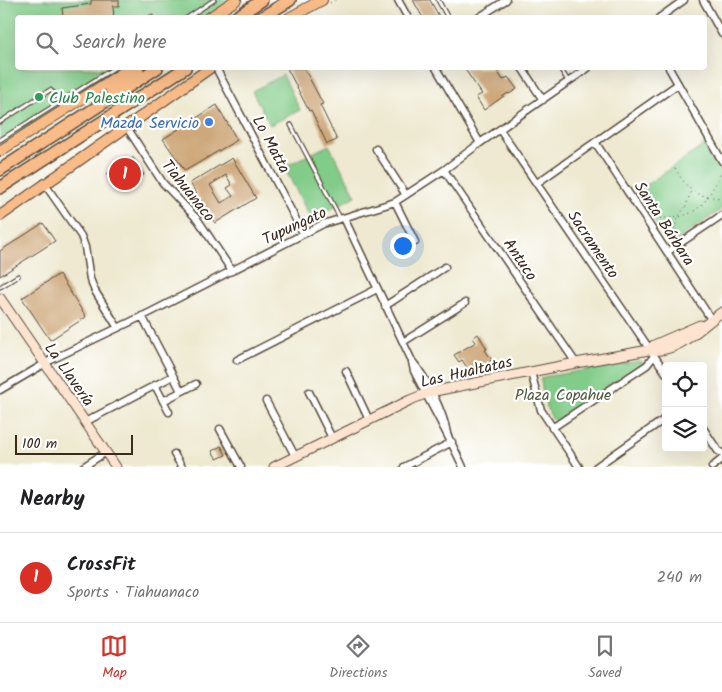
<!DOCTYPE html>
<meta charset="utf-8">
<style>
:root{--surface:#fff;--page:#f6f6f6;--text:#202124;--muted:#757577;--line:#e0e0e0;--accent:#d93025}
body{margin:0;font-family:Kalam,sans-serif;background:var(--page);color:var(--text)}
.controls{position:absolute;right:15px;bottom:15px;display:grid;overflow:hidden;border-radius:5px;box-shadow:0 5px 20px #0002}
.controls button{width:45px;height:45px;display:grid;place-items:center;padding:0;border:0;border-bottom:1px solid var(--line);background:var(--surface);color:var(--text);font:25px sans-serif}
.scale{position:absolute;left:15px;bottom:12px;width:118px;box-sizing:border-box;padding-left:5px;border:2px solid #3b2a1e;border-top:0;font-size:14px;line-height:18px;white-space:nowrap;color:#3b2a1e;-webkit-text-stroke:4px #fff;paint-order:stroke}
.you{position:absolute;left:402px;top:245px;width:18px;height:18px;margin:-12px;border:4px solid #fff;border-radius:50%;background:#1a73e8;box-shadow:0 0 0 8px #1a73e833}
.badge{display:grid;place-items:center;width:32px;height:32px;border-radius:50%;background:var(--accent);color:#fff;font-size:16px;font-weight:700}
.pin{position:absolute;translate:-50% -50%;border:2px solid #fff;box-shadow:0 1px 5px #0006}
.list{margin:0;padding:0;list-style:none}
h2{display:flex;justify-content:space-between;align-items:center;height:65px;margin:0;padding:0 20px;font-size:21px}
h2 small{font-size:16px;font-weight:400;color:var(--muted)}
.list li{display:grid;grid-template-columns:32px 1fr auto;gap:15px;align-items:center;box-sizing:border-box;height:90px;padding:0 20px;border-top:1px solid var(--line)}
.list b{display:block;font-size:19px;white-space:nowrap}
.list p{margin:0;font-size:16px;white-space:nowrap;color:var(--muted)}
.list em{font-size:16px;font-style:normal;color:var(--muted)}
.icon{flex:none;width:28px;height:28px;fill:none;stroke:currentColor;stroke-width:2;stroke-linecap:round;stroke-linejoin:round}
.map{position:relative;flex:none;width:722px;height:467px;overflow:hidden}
.search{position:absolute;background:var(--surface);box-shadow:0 5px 20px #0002;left:15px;right:15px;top:15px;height:55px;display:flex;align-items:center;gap:12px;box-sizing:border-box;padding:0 18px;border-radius:5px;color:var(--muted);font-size:19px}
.sheet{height:155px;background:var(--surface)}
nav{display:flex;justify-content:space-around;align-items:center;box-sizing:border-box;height:70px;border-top:1px solid var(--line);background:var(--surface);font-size:14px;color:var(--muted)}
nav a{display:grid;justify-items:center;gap:2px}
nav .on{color:var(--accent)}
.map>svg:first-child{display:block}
.green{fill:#82cc89;stroke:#5e7b54}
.building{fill:#cea87a;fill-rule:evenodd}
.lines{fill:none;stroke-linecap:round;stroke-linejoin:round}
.lane-casing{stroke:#564739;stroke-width:5.5}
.street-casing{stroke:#564739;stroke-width:9}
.secondary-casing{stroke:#564739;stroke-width:11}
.primary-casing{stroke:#564739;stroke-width:12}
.highway-casing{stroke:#564739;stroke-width:14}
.path{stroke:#564739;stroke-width:1;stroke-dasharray:1 4;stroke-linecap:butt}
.lane{stroke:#fff;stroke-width:3}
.street{stroke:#fff;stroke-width:6}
.secondary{stroke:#fde4d0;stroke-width:9}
.primary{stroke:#f9bc89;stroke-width:10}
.highway{stroke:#f9bc89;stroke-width:11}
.leisure-dot{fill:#2e9e5b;stroke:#fff;stroke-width:2}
.shop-dot{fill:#3f7fe0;stroke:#fff;stroke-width:2}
.labels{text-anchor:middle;stroke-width:4.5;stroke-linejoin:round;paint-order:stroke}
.leisure-label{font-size:16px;fill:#27864d;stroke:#fff;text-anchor:start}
.shop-label{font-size:16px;fill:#366cbe;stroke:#fff;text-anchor:end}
.street-label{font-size:16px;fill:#3b2a1e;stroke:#fff}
.park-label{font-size:16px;fill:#505b3e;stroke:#fff}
</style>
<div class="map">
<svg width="722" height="467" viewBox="0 0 722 467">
<rect width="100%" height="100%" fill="#fff"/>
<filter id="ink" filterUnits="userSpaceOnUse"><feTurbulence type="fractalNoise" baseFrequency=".02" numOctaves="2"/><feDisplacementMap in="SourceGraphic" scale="10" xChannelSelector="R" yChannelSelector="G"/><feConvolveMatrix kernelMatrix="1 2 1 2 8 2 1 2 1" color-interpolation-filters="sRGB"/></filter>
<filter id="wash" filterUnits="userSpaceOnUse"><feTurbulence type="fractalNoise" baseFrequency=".0096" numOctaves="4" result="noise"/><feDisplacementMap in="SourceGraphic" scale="20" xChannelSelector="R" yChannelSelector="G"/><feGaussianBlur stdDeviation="1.12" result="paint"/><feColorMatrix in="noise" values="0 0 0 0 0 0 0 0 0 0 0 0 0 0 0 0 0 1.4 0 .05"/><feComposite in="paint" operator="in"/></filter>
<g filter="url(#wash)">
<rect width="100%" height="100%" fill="#eee9d0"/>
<path class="green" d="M0,0H235L206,17L18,18V68H124L0,146Z
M283,75L300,110L270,125L252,91Z
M706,144L722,170V209L673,243L667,241L636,192Z
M329,145L356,196L311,219L284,167Z
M641,361L644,364L555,423C546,409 542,396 541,379L543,377Z"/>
<g id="blocks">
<path class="building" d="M91,0H119V6H113L114,18H63L62,8L91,4Z
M413,0H430L440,18H423Z
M287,68H304L323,104L320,105L337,140L327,144L311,110L309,111Z
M464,68H495L503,80L508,77L517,89L509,94L508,93L484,110L476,97L482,94Z
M217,105L237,140L185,171L163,139Z
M133,158L144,175L118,191L107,174Z
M232,158L256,198L215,223L190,183ZM226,175L232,185L227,188L233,196L221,203L210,185Z
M43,223L55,241L0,276V251Z
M59,274L86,317L50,340L22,298Z
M478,334L487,349L485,350L492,360L477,369L474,365L468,369L462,360L459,362L454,355L476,342L473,338Z
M221,446L226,455L217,459L212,451Z"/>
</g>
</g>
<g filter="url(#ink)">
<use href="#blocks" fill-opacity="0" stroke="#564739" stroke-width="1"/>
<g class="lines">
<g class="lane-casing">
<path id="lane" d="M438,0L448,18
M151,18V17
M187,18L214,0
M560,68L568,81
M0,122L50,90C56,93 60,102 63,109
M291,125L340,218
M0,140L114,68
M0,287L18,276"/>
</g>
<g class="street-casing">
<path id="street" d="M398,0L408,18
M703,0L722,34
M478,18L506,0
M659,18L684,0
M216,68L303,233
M436,68L480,143
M522,68L543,100
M669,68L722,161
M126,126L163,183L198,220L232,271
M500,130L666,373
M595,142L711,319
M376,149L406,195
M444,170L576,363
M44,183L81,236L85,247L90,279L95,291L118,328
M537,183L678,84
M395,202L415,242
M344,218L412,361C427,379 443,411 447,433
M667,252L722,215
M385,306L445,267
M142,316L181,391
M403,342L465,303
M237,360L377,289
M412,362L414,371C430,403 448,434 463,467
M346,371L369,420
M531,372L541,410L579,467
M155,385L169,412
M0,390L51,360L151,312L323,224L395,202L444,170L480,143L588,68
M309,392L332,438
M163,401L196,384
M266,401L295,456
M85,422L173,376
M552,428L647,365L654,356
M703,428L718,451L722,453
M220,429L241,467
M174,454L182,467
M83,467L106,452
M404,467L452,442
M596,467L666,418
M712,467L722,459"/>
</g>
<g class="secondary-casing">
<path id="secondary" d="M0,298L116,467
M649,350L654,345L700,325
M274,467L410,400L430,392L576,363L649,350C679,354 700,327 722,312"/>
</g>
<g class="primary-casing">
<path id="primary" d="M209,18L236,0
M289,18L322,0
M0,151L130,68
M0,216L210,68"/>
</g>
<g class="highway-casing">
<path id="highway" d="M235,18L262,0
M261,18L290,0
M111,91L138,68
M0,170L157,68
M0,188L185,68"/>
</g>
<path class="path" d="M330,3L336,0
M675,168C689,192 694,196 722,198
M655,219C663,217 671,219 679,217C706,210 709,194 722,172
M671,239L678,217L686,206L691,191"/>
<use href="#lane" class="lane"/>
<use href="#street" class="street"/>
<use href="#secondary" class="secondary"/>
<use href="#primary" class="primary"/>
<use href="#highway" class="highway"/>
</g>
</g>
<circle class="leisure-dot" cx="39" cy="97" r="5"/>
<circle class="shop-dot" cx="209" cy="122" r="5"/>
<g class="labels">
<g class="leisure-label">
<text x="49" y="103">Club Palestino</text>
</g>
<g class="shop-label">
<text x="199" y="128">Mazda Servicio</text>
</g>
<g class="street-label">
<text transform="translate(272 144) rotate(62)" y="6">Lo Matta</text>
<text transform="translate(189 190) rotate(51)" y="6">Tiahuanaco</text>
<text transform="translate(665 223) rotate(57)" y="6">Santa Bárbara</text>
<text transform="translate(294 225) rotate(-25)" y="6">Tupungato</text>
<text transform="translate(594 244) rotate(56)" y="6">Sacramento</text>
<text transform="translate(521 259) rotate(56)" y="6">Antuco</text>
<text transform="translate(466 371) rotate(-13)" y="6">Las Hualtatas</text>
<text transform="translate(70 374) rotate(55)" y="6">La Llavería</text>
</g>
<g class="park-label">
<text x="563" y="400">Plaza Copahue</text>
</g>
</g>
</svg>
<div class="controls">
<button><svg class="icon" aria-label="locate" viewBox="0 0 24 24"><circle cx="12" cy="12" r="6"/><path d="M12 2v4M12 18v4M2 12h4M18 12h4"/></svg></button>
<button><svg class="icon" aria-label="layers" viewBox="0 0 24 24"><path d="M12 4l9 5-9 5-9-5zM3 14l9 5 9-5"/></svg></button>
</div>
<div class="scale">100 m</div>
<div class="you"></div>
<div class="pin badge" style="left:125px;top:174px">1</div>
<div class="search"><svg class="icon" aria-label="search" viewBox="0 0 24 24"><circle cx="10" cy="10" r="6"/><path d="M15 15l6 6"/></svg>Search here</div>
</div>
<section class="sheet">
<h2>Nearby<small></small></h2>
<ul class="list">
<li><span class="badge">1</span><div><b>CrossFit</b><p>Sports · Tiahuanaco</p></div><em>240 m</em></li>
</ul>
</section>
<nav>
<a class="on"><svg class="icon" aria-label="map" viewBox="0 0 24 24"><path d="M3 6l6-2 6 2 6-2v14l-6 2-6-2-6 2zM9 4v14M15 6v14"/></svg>Map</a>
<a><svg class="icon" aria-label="directions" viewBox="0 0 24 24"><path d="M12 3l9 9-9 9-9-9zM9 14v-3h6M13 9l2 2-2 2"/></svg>Directions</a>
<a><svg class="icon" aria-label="saved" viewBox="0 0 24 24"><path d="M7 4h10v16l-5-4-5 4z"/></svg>Saved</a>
</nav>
